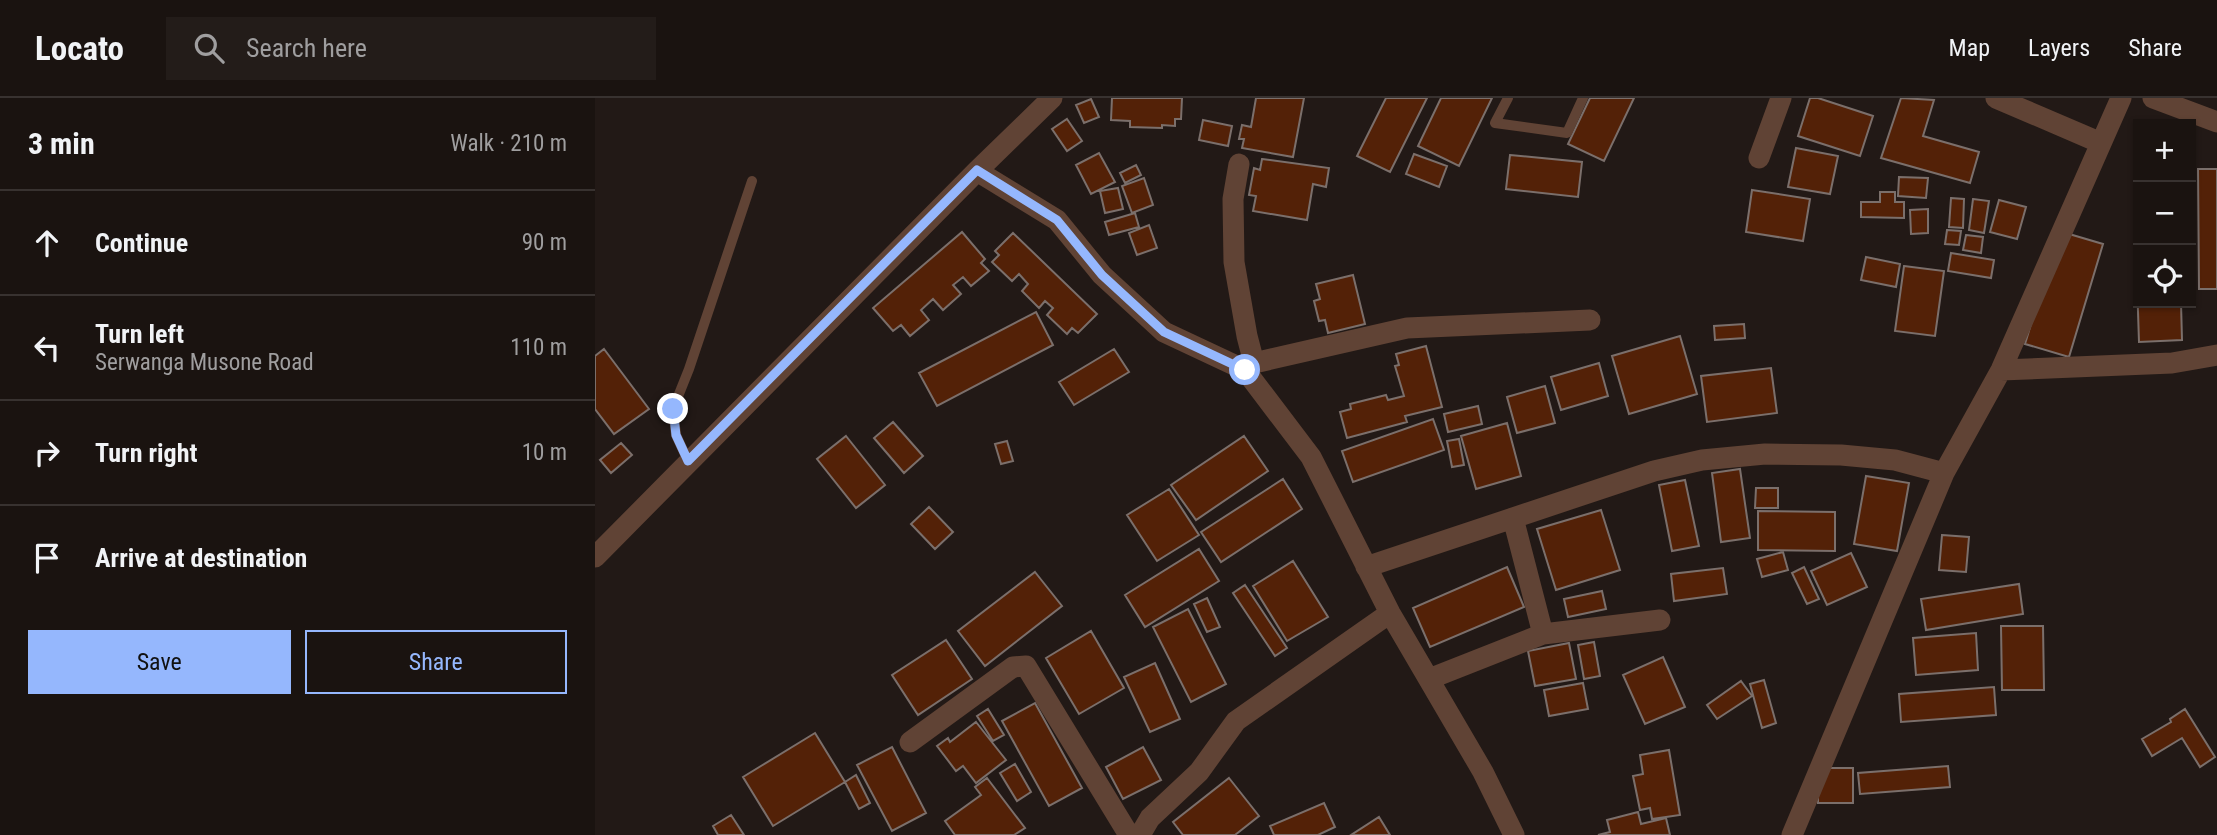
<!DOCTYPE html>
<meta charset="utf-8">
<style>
:root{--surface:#1a1310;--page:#231c19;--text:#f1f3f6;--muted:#9f9e9f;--line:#383230;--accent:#95b7fd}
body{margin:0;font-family:"Roboto Condensed",sans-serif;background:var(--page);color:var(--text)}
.controls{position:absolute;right:21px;top:21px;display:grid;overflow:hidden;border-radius:0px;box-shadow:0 2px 5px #0004}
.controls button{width:63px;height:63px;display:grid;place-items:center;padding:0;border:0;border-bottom:2px solid var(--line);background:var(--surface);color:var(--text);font:35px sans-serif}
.stop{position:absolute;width:21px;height:21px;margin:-16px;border:5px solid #95b7fd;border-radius:50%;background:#fff}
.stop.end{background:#95b7fd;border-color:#fff;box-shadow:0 2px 7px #0008}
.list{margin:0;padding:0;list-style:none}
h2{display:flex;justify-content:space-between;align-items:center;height:91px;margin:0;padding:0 28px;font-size:30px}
h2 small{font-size:23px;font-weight:400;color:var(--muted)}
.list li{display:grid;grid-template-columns:46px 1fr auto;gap:21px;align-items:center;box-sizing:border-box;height:105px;padding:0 28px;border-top:2px solid var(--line)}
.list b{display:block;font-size:26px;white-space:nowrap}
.list p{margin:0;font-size:23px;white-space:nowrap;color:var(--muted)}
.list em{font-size:23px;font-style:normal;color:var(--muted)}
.actions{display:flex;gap:14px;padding:21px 28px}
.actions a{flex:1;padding:16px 0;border:2px solid var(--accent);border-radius:0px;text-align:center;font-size:24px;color:var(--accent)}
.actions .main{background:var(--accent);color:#111}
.icon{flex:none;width:38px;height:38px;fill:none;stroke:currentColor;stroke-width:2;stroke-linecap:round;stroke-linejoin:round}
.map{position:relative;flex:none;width:1622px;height:737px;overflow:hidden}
header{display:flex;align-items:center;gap:42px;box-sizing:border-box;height:98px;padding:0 35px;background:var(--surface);border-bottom:2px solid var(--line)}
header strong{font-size:33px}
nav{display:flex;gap:38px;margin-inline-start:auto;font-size:24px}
.search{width:490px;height:63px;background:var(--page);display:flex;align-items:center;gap:18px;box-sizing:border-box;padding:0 24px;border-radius:0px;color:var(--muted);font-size:26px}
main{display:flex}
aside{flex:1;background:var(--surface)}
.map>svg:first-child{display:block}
.building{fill:#532107;stroke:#7b6f6b;stroke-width:2}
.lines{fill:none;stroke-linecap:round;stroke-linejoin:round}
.service{stroke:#604335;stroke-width:10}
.minor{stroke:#604335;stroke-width:21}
.route{stroke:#95b7fd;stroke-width:9}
</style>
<header>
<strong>Locato</strong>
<div class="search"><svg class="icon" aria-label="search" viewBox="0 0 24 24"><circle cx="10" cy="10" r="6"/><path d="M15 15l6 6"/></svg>Search here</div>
<nav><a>Map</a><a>Layers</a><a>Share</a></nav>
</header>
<main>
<aside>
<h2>3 min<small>Walk · 210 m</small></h2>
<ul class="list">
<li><svg class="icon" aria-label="ahead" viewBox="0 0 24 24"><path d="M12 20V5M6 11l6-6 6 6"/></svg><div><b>Continue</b></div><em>90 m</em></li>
<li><svg class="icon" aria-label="left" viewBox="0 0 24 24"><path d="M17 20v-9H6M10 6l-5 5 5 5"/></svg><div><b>Turn left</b><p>Serwanga Musone Road</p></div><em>110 m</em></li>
<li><svg class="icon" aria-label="right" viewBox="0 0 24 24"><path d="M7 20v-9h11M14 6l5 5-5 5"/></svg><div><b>Turn right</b></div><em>10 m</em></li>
<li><svg class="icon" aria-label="arrive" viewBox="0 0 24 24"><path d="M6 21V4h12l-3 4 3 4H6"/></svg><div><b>Arrive at destination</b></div></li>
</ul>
<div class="actions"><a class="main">Save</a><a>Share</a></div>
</aside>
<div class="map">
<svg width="1622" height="737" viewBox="0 0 1622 737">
<rect width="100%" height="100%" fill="#221916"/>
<path class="building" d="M517,0H587L586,21H580V28L567,27V30L535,29V23L516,22Z
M661,0H709L698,59L647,50L649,41H644L647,27L656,29Z
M791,0H832L795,74L762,58Z
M846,0H897L864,68L823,48Z
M995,0H1039L1009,63L973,46Z
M1215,0H1223L1278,18L1265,58L1203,38Z
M1306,0L1339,2L1328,38L1384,54L1375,85L1286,60Z
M496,1L504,19L489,25L481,7Z
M472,21L487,43L472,53L457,31Z
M608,22L637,28L633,48L604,42Z
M1201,50L1243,58L1235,96L1193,89Z
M504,55L520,84L496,96L481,67Z
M819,56L852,68L844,89L811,76Z
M915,57L987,64L983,99L911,91Z
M667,61L734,70L731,89L718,86L712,122L658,113L661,98L654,97L659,70L665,72Z
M541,67L546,77L530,85L525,75Z
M1603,71H1622V191H1604Z
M1304,79L1333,80L1331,100L1303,98Z
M549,80L558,107L537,115L527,88Z
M523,90L528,111L510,115L505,93Z
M1157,92L1215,101L1208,143L1151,134Z
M1285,94H1300V104H1309V120L1266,119V104H1285Z
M1356,100L1369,101L1368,130L1354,129Z
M1378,101L1394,103L1389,135L1374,132Z
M1404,102L1431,109L1422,141L1395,134Z
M1333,111V135L1316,136L1315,112Z
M540,115L544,129L514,137L510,124Z
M1540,122H1543V205H1586L1587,242L1544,244Z
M554,127L562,150L542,157L534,135Z
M1352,132L1366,133L1364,147L1350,146Z
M1464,133L1508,146L1474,259L1430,246Z
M367,134L390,161L386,165L394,173L376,188L368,179L358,187L366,196L348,212L338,201L326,212L334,222L315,238L306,227L298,233L278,210Z
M418,135L502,216L483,235L477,230L472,236L452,217L458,210L450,203L444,210L427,193L433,186L424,176L417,183L397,164L404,157L400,153Z
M1371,137L1388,139L1386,155L1368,152Z
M1356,155L1399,162L1396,180L1353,173Z
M1271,159L1305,166L1301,189L1266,182Z
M1309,168L1349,173L1340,238L1300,233Z
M758,177L770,226L733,235L730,222L724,223L719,203L725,201L721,186Z
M441,214L458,247L342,308L324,275Z
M1149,226L1150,240L1120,242L1119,228Z
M1085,238L1102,296L1034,316L1017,258Z
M831,248L847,309L810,318L812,324L752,340L745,314L756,311L755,306L791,297L793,302L809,298L800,268L804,267L801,256Z
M9,251L54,311L19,336L0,311V258Z
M519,251L534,274L479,307L464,284Z
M1004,265L1013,298L966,312L956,279Z
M1176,270L1182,315L1112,324L1106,278Z
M950,288L960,325L922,335L912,299Z
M883,308L887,326L853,334L849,316Z
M838,321L849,352L758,384L747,353Z
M298,324L328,358L309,375L279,340Z
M912,325L926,378L881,391L866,338Z
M251,338L290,387L261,410L222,361Z
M649,338L673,373L601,422L576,387Z
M864,341L869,367L857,369L852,343Z
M412,343L418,363L406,366L400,346Z
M26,345L37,357L16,375L5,362Z
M1145,371L1155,440L1126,444L1117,375Z
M1271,378L1314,385L1302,453L1259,446Z
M688,381L707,411L626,464L606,434Z
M1090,382L1104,448L1077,453L1064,387Z
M1161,390H1183V410H1160Z
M574,391L604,437L562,463L532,417Z
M334,409L358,434L340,451L316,426Z
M1006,412L1025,472L961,492L942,431Z
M1163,413L1240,414V453L1163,452Z
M1347,437L1374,439L1371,474L1344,472Z
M604,451L624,483L550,529L530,497Z
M1188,454L1193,472L1167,479L1162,461Z
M1256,455L1272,489L1232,507L1216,473Z
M698,463L733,519L692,543L658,488Z
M912,469L929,509L835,549L818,510Z
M1209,469L1224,501L1212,506L1197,475Z
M1128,470L1132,496L1079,503L1076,476Z
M440,474L467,508L390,568L363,533Z
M1424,486L1428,516L1331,532L1326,501Z
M650,487L692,550L680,558L638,495Z
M1007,493L1011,511L973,519L969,501Z
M612,500L625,529L612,534L599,506Z
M593,511L631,586L596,604L558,529Z
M1406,528H1448L1449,592H1407Z
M496,533L529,590L484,616L451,560Z
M1381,535L1383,572L1321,577L1318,540Z
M351,542L377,581L323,617L297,577Z
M999,544L1005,578L989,581L983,547Z
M974,545L981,581L940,588L933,553Z
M1068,559L1090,609L1050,626L1028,577Z
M560,565L585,621L555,634L529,579Z
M1169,582L1181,625L1167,630L1155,586Z
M1146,583L1157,598L1122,621L1112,607Z
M988,585L993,611L954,618L949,592Z
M1399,589L1401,617L1306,624L1304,596Z
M440,605L487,690L454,708L407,623Z
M393,611L409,637L398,643L382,618Z
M1590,611L1620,659L1605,669L1587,640L1557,658L1547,641L1576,624L1575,621Z
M381,624L411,662L381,685L368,668L361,673L342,648L353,640L355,644Z
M220,635L250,684L178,728L148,679Z
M297,649L331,715L297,733L262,667Z
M548,649L566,682L528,701L511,669Z
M1074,652L1085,717L1057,721L1055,710L1045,712L1038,678L1048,676L1045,657Z
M420,666L436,694L422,703L405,675Z
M1353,668L1355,689L1265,696L1263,675Z
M1223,670H1258V705H1223Z
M261,677L275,705L264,711L250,684Z
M392,680L430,730L419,737H360L350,723L386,697L380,689Z
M634,680L664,718L640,737H588L578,724Z
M729,705L740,729L723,737H679L675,728Z
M1043,714L1046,726L1071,720L1075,737H1003L1015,734L1012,722Z
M136,717L149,737H123L118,728Z
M784,719L795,737H756Z"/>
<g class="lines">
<path class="service" d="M913,0L900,25L972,35L988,0
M93,363L81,337L78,311L94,271L157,83"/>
<path class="minor" d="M1401,0L1506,45
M1558,0L1622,24
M1164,60L1186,0
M644,66L638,101L639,164L652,238L659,265
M382,73L462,122L507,177L569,234L650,272L716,359L795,515L888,674L919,737
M650,272L659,265L812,230L995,222
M1406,272L1577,265L1622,257
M918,420L948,536
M0,459L382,73L457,0
M771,469L1059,373L1107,362L1170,356L1246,357L1300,362L1349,375
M834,581L948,536L1065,522
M315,644L418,569L431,568L534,737
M545,737L555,720L604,674L641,623L795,515
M1197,737L1349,375L1406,272L1526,0"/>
</g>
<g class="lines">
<path class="route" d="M78,311L81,337L93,363L382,72L462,122L507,177L569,234L650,272"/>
</g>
</svg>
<div class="controls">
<button>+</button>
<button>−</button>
<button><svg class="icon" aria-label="locate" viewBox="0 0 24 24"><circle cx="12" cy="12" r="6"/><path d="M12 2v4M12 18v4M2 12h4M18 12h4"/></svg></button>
</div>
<div class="stop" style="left:650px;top:272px"></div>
<div class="stop end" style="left:78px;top:311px"></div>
</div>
</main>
